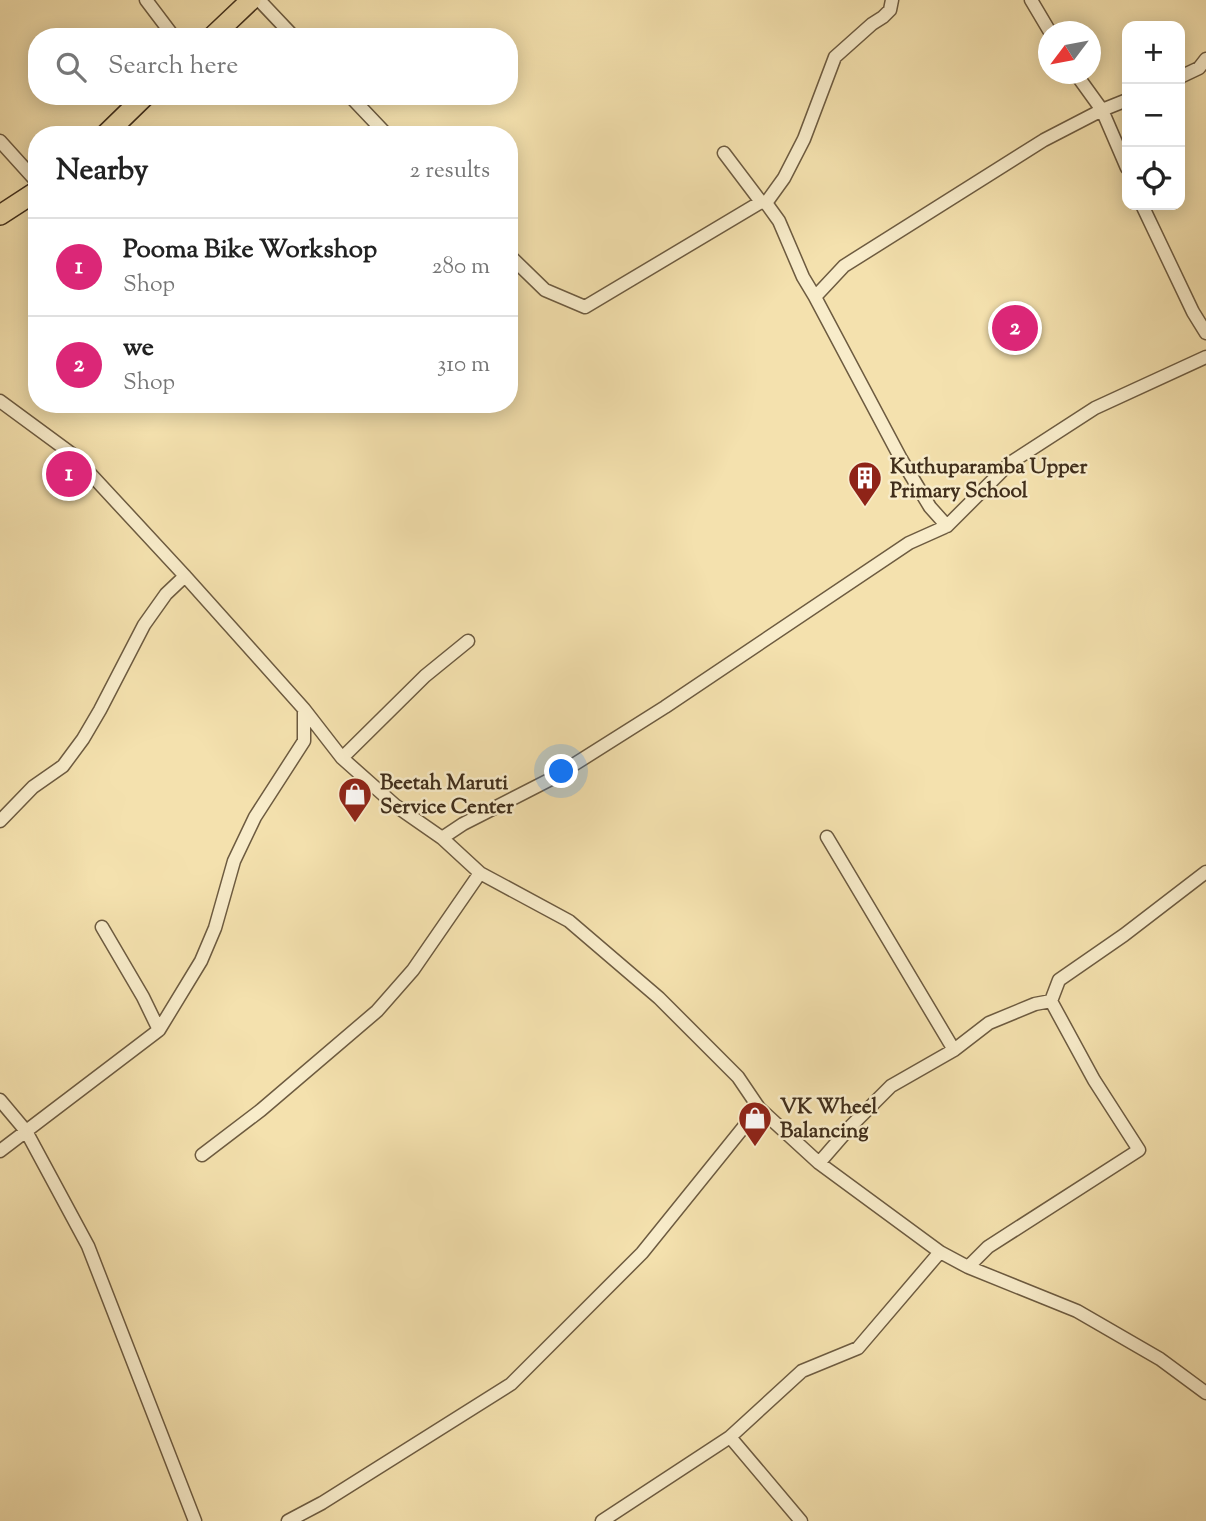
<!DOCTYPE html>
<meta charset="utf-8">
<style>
:root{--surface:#fff;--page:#f6f6f6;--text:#222;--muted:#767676;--line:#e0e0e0;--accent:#db2777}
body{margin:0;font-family:"Sorts Mill Goudy",serif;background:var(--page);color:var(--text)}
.controls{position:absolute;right:21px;top:21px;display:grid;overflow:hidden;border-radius:14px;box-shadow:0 4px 18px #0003}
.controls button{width:63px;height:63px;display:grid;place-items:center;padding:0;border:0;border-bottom:2px solid var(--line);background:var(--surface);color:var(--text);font:35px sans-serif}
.compass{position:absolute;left:1038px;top:21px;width:63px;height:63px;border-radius:50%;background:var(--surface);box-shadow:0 4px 18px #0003;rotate:238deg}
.you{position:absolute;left:562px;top:772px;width:24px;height:24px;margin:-18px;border:5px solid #fff;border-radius:50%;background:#1a73e8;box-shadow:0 0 0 10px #1a73e833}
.badge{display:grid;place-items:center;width:46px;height:46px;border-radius:50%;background:var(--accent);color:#fff;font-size:23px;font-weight:700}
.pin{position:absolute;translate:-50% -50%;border:4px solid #fff;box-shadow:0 2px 7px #0006}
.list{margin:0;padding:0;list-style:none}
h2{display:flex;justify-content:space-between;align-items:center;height:91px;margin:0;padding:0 28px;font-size:30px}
h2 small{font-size:23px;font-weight:400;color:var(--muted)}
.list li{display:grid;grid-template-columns:46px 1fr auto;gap:21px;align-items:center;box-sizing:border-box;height:98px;padding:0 28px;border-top:2px solid var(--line)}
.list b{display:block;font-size:26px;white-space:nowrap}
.list p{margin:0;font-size:23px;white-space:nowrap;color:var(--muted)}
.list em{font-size:23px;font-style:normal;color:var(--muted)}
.icon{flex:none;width:38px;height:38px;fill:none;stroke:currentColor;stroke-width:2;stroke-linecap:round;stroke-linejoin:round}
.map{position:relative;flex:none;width:1206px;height:1521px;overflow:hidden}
.search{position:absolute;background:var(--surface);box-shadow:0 4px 18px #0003;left:28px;top:28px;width:490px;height:77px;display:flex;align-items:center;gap:18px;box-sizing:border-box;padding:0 24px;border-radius:28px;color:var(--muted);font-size:26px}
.panel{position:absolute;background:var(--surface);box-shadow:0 4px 18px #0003;left:28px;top:126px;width:490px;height:287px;border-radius:28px}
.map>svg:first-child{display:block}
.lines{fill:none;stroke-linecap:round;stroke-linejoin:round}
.minor-casing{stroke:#6d5b40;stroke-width:15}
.primary-casing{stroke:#402e1b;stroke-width:22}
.minor{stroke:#f8ecca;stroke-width:12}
.primary{stroke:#f4e1ae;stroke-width:19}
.labels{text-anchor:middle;stroke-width:5;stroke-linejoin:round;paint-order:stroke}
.poi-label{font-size:21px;font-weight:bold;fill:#402e1b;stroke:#f8ecca;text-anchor:start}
</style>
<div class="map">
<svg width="1206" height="1521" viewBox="0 0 1206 1521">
<rect width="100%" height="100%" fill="#f4e1ae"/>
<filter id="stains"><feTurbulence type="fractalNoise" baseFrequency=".00286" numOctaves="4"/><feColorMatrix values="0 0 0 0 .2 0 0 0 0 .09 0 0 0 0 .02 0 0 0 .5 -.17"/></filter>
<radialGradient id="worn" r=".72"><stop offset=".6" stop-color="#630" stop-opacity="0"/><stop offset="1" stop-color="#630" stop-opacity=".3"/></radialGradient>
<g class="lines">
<g class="minor-casing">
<path id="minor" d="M146,0L174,37
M259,0L294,37
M1031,0L1050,32
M1180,77L1199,68L1206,59
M350,96L387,135
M1127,100L1102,110L1127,168
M0,141L37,182
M724,153L761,202L766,203L779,221L803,277L815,297L844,266L1044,140L1102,110L1076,74
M766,203L784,178L804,139L835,57L872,24L883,17L890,10L892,0
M1142,205L1193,312L1206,333
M509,255L545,290L585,307L761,202
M815,297L901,459L930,507L947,526
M0,401L72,454L185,576L304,709L342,758L396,806L442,838L480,873L569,921L659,998L738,1077L759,1108L819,1163L940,1252L968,1267L1077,1311L1160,1359L1206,1393
M342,758L425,676L468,641
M0,821L33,787L63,766L83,739L100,710L144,625L166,594L185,576
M827,837L954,1050
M442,838L463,824L551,779L665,707L909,543L947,526L1010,463L1095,408L1206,357
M102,927L143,997L159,1030
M0,1100L26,1131L88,1246L195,1521
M0,1151L159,1030L201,961L215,928L234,861L255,817L304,741V709
M202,1155L261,1110L377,1011L413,970L480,873
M819,1163L852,1125L891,1086L954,1050L989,1023L1035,1004L1051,1001L1059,980L1124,935L1206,872
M968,1267L988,1247L1139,1150L1094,1080L1051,1001
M730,1437L801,1521
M288,1521L322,1503L511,1384L642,1253L759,1108
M602,1521L730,1437L802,1371L858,1348L940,1252"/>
</g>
<g class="primary-casing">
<path id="primary" d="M212,37L251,0
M105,135L145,96
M0,215L37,191"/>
</g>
<use href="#minor" class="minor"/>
<use href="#primary" class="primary"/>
</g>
<defs>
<g id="building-pin" transform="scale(1.75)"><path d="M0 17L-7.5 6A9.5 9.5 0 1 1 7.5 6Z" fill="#8f2418" stroke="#f8ecca"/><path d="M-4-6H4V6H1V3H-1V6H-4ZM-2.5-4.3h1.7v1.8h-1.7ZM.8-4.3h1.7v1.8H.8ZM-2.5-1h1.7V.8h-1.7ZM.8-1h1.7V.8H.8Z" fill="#fff"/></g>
<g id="shop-pin" transform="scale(1.75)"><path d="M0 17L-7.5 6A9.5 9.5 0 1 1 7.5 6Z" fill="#8f2418" stroke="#f8ecca"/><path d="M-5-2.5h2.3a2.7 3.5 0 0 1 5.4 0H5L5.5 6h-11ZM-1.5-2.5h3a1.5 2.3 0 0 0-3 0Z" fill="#fff"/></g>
</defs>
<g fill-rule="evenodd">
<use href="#building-pin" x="865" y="478"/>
<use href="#shop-pin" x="355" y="794"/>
<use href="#shop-pin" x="755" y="1118"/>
</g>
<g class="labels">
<g class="poi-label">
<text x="890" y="473">Kuthuparamba Upper<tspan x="890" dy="24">Primary School</tspan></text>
<text x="380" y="789">Beetah Maruti<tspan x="380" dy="24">Service Center</tspan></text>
<text x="780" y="1113">VK Wheel<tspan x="780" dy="24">Balancing</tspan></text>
</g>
</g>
<rect width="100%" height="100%" filter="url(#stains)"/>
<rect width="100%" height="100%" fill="url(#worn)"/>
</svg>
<div class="controls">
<button>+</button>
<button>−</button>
<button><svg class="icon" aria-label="locate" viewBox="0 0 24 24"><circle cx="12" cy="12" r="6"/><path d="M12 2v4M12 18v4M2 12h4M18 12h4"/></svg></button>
</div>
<svg class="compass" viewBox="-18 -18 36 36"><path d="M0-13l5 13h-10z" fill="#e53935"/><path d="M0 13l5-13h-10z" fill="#767676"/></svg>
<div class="you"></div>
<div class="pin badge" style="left:69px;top:474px">1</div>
<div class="pin badge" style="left:1015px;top:328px">2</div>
<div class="search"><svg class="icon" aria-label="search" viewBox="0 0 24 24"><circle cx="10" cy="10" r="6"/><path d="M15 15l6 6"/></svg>Search here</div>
<section class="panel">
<h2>Nearby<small>2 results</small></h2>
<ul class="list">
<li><span class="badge">1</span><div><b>Pooma Bike Workshop</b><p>Shop</p></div><em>280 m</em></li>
<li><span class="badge">2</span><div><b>we</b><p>Shop</p></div><em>310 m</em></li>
</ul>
</section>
</div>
